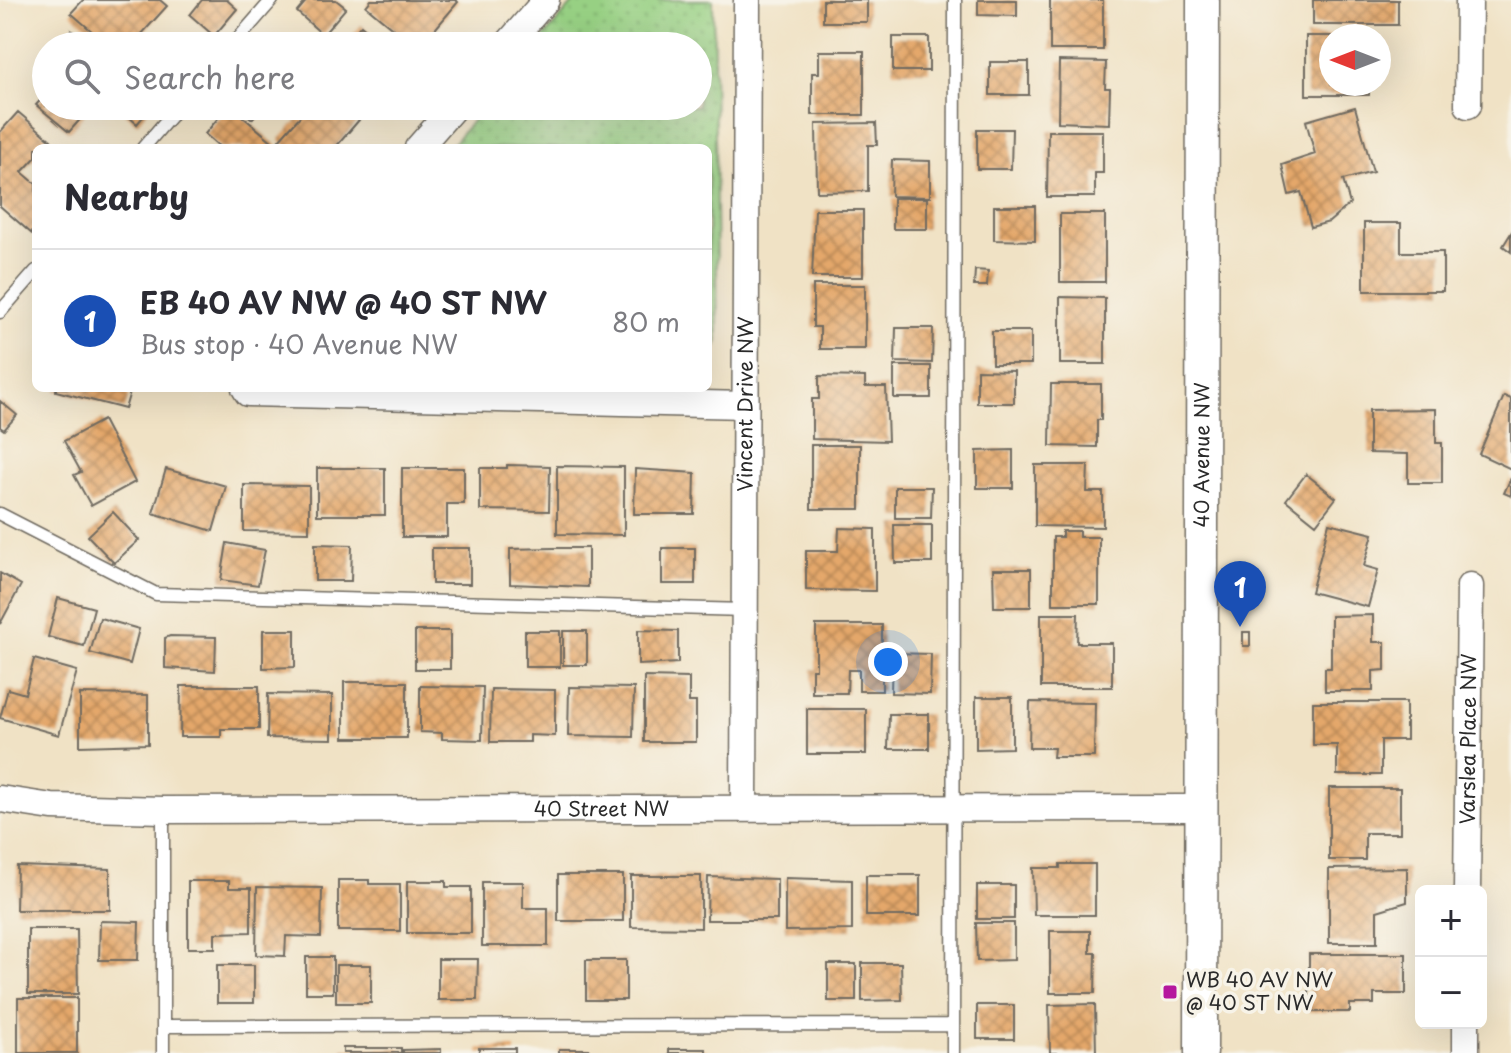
<!DOCTYPE html>
<meta charset="utf-8">
<style>
:root{--surface:#fff;--page:#f2f2f3;--text:#2b2b33;--muted:#7c7c81;--line:#e1e1e2;--accent:#b5179e}
body{margin:0;font-family:"Playpen Sans",sans-serif;background:var(--page);color:var(--text)}
.controls{position:absolute;right:24px;bottom:24px;display:grid;overflow:hidden;border-radius:12px;box-shadow:0 8px 32px #0002}
.controls button{width:72px;height:72px;display:grid;place-items:center;padding:0;border:0;border-bottom:2px solid var(--line);background:var(--surface);color:var(--text);font:40px sans-serif}
.compass{position:absolute;left:1319px;top:24px;width:72px;height:72px;border-radius:50%;background:var(--surface);box-shadow:0 8px 32px #0002;rotate:270deg}
.you{position:absolute;left:888px;top:662px;width:28px;height:28px;margin:-20px;border:6px solid #fff;border-radius:50%;background:#1a73e8;box-shadow:0 0 0 12px #1a73e833}
.badge{display:grid;place-items:center;width:52px;height:52px;border-radius:50%;background:var(--accent);color:#fff;font-size:26px;font-weight:700}
.pin{position:absolute;translate:-50% -66px;filter:drop-shadow(0 2px 4px #0008)}
.pin::after{content:'';position:absolute;top:42px;width:28px;height:24px;background:inherit;clip-path:polygon(0 0,100% 0,50% 100%)}
.list{margin:0;padding:0;list-style:none}
h2{display:flex;justify-content:space-between;align-items:center;height:104px;margin:0;padding:0 32px;font-size:34px}
h2 small{font-size:26px;font-weight:400;color:var(--muted)}
.list li{display:grid;grid-template-columns:52px 1fr auto;gap:24px;align-items:center;box-sizing:border-box;height:144px;padding:0 32px;border-top:2px solid var(--line)}
.list b{display:block;font-size:30px;white-space:nowrap}
.list p{margin:0;font-size:26px;white-space:nowrap;color:var(--muted)}
.list em{font-size:26px;font-style:normal;color:var(--muted)}
.icon{flex:none;width:44px;height:44px;fill:none;stroke:currentColor;stroke-width:2;stroke-linecap:round;stroke-linejoin:round}
.map{position:relative;flex:none;width:1511px;height:1053px;overflow:hidden}
.search{position:absolute;background:var(--surface);box-shadow:0 8px 32px #0002;left:32px;top:32px;width:680px;height:88px;display:flex;align-items:center;gap:20px;box-sizing:border-box;padding:0 28px;border-radius:44px;color:var(--muted);font-size:30px}
.panel{position:absolute;background:var(--surface);box-shadow:0 8px 32px #0002;left:32px;top:144px;width:680px;height:248px;border-radius:12px}
.map>svg:first-child{display:block}
.park{fill:url(#park-dots);stroke:#617e57;stroke-width:2}
.building{fill:url(#building-cross-hatch)}
.lines{fill:none;stroke-linecap:round;stroke-linejoin:round}
.service-casing{stroke:#706b61;stroke-width:15}
.minor-casing{stroke:#706b61;stroke-width:29}
.tertiary-casing{stroke:#706b61;stroke-width:35}
.service{stroke:#fff;stroke-width:12}
.minor{stroke:#fff;stroke-width:26}
.tertiary{stroke:#fff;stroke-width:32}
.poi-dot{fill:#b5179e;stroke:#f7f3e8;stroke-width:3}
.labels{text-anchor:middle;stroke-width:7;stroke-linejoin:round;paint-order:stroke}
.street-label{font-size:20px;fill:#2b2b2b;stroke:#f7f3e8}
.poi-label{font-size:20px;fill:#2b2b2b;stroke:#f7f3e8;text-anchor:start}
</style>
<div class="map">
<svg width="1511" height="1053" viewBox="0 0 1511 1053">
<defs>
<pattern id="park-dots" width="8" height="8" patternUnits="userSpaceOnUse" patternTransform="scale(2)"><rect width="8" height="8" fill="#97d083"/><path d="M2 2h.1M6 6h.1" fill="none" stroke="#82b371" stroke-width="1.8" stroke-linecap="round"/></pattern>
<pattern id="building-cross-hatch" width="8" height="8" patternUnits="userSpaceOnUse" patternTransform="scale(2)"><rect width="8" height="8" fill="#e4a76a"/><path d="M0 0l8 8M0 8l8-8" fill="none" stroke="#b98857"/></pattern>
</defs>
<rect width="100%" height="100%" fill="#f7f3e8"/>
<filter id="ink" filterUnits="userSpaceOnUse"><feTurbulence type="fractalNoise" baseFrequency=".0125" numOctaves="2"/><feDisplacementMap in="SourceGraphic" scale="16" xChannelSelector="R" yChannelSelector="G"/><feConvolveMatrix kernelMatrix="1 2 1 2 8 2 1 2 1" color-interpolation-filters="sRGB"/></filter>
<filter id="wash" filterUnits="userSpaceOnUse"><feTurbulence type="fractalNoise" baseFrequency=".006" numOctaves="4" result="noise"/><feDisplacementMap in="SourceGraphic" scale="32" xChannelSelector="R" yChannelSelector="G"/><feGaussianBlur stdDeviation="1.8" result="paint"/><feColorMatrix in="noise" values="0 0 0 0 0 0 0 0 0 0 0 0 0 0 0 0 0 1.4 0 .05"/><feComposite in="paint" operator="in"/></filter>
<g filter="url(#wash)">
<rect width="100%" height="100%" fill="#f0e2c5"/>
<path class="park" d="M576,0H713L718,341L708,362V148H449L485,106H698V46H536Z"/>
<g id="blocks">
<path class="building" d="M83,0H160L167,6L131,46H109L71,13Z
M202,0H227L237,9L214,36L190,15Z
M307,0H336L346,8L323,35L297,12Z
M371,0H456L458,2L421,46H414L366,6Z
M823,0H867V22H823Z
M978,0H1017V16L978,15Z
M1050,0H1103V50H1050Z
M1313,0H1398V25H1313Z
M361,25L386,46H343Z
M71,30L90,46H58Z
M1306,36H1331V84H1369V95H1306Z
M893,37H929V71H893Z
M819,51H864V115H812V73H819Z
M1059,61L1106,62L1105,88H1110L1109,124L1058,122Z
M990,62H1029V95H990Z
M46,94V106H92L69,132L36,105Z
M117,106H152L137,124Z
M228,106H230L280,148H221L205,134Z
M238,106H263L252,119Z
M309,106H343L359,120L335,148H288L279,140Z
M356,106H373L365,114Z
M1355,107L1373,172L1343,180L1350,204L1329,222L1311,227L1301,192L1289,195L1282,165L1315,154L1306,121Z
M18,112L51,140L44,148H36V157L22,172L36,184V229L32,234L0,206V132Z
M876,123L877,145H868V191L817,192L816,124Z
M977,129H1012L1011,169H977Z
M1048,131H1103V173H1095V197H1047Z
M892,160L930,161V197L891,196Z
M893,198H927V229H893Z
M994,206H1035V241L994,240Z
M815,210H863V277H812Z
M1060,214H1105V282H1060Z
M1364,223H1401V252H1443V291H1364Z
M1511,233V252L1503,246Z
M975,270L988,271L987,286H974Z
M813,285H865V349H820V327H813Z
M1060,297L1105,298V364H1060Z
M896,328H933L932,363L895,362Z
M992,331H1031V364H992Z
M894,366H931V398H894Z
M977,370L1014,371V403H977Z
M819,376L865,377V387H886L888,441L812,439V399H819Z
M1051,384H1101V420H1097V447L1050,446Z
M56,388H131L125,409L56,391Z
M1504,396L1511,399V469L1479,454Z
M0,401L17,415L4,430L0,427Z
M1436,409V443H1442V483H1408V454L1369,453V410Z
M103,420L135,482L91,506L74,475L81,472L64,441Z
M811,445H860V509H811Z
M1013,450V488H977V451Z
M507,465L550,466L549,511L480,510V468H507Z
M1035,465H1088L1087,492H1103V527L1035,526Z
M557,466L624,467V535L557,534Z
M317,468H385V515H317Z
M402,468H464V504H447V537H402Z
M166,469L226,486L213,531L153,513Z
M635,469L695,473L694,514H634Z
M1306,474L1336,498L1316,524L1286,500Z
M1511,478V496L1504,493Z
M244,485L309,486V532L244,531Z
M895,487H932L931,518H895Z
M113,512L139,540L114,563L88,536Z
M1329,523L1373,534L1364,566L1378,570L1368,607L1311,592Z
M894,525H932V563H895Z
M839,528L875,529V591L806,590V551H838Z
M1062,531H1079V537H1099V604H1053V537H1062Z
M227,543L265,550L258,585L221,580Z
M315,544L352,545L351,581H315Z
M432,548H470V584H432Z
M554,548H588V587L510,584V549Z
M662,548H695V584H662Z
M993,569H1031V607H994Z
M0,573L21,585L0,624Z
M58,598L94,608L84,646L48,637Z
M1041,614H1078L1077,643H1112V687H1041Z
M1373,615V642H1385V670L1373,671V691H1325V668H1331V616Z
M100,618L139,629L130,664L90,653Z
M816,625H882V691H859V670H848L847,693H812V669H816Z
M263,630H295V667L263,668Z
M638,630L678,631V663L638,665Z
M415,631H450V669H415Z
M525,631H560V667H525Z
M563,631H587V665H563Z
M1243,632H1250V646H1243Z
M170,636L216,637L215,671L165,668V638Z
M892,653L931,654L930,694L891,693Z
M34,659L77,671L59,735L0,718L8,689L25,694Z
M644,677L689,678V702H696V742H644Z
M344,682H407V738H344Z
M181,686H259V729H221V737H180Z
M420,686L483,687L482,740L442,739V733L420,732Z
M569,687L634,688L633,737L568,736Z
M491,689L555,690V736L530,735V742H490Z
M80,694L148,695V744L80,746Z
M268,694L332,695V739L267,738Z
M976,697H1012V748L976,749Z
M1030,702L1095,703L1094,757H1053L1054,748H1029Z
M1313,702H1406V740H1381V775H1337V745H1313Z
M807,709H866V754H807Z
M889,714H929V749H888Z
M1329,788H1400V833H1365V860H1329Z
M1060,864H1095V915H1034L1033,868H1060Z
M17,866L110,869V910H16Z
M1407,868V902L1377,911V943H1329V869Z
M558,875H623V921H558Z
M866,875H920V916H866Z
M631,876H701V928L631,927Z
M708,877L777,879V920H707Z
M785,878L852,880V930L785,931Z
M338,880H369V884H400V931H338Z
M188,881H229V888H251V932L215,933V948H188Z
M407,881H446V887H471V933H407Z
M482,882H523V908H548V946H482Z
M977,885H1014V919H977Z
M257,887L322,888L321,937L286,936L285,956L256,955Z
M100,921L139,922L138,960H99Z
M976,923H1014V960L977,961Z
M28,929H77L78,994H28Z
M1050,931H1090V953H1096L1095,993H1050Z
M1309,954H1406V994H1374V1004H1350V1012H1309Z
M306,957H333V993H306Z
M438,959H478L477,1000H438Z
M586,960H626V1000H586Z
M862,963H901L902,1000L862,1001Z
M828,964H856V1001H828Z
M217,965H254V1003H217Z
M336,965H371V1003H336Z
M18,998H77V1053H18Z
M1095,1004L1096,1053H1050L1049,1005Z
M977,1005H1014V1039H977Z
M343,1048H401V1053H343Z
M479,1048H515V1053H479Z
M441,1049V1053H403V1050Z
M559,1049H589V1053H559Z
M669,1049H706V1053H669Z"/>
</g>
</g>
<g filter="url(#ink)">
<use href="#blocks" fill-opacity="0" stroke="#706b61" stroke-width="2"/>
<g class="lines">
<g class="service-casing">
<path id="service" d="M232,46L272,0
M143,148L179,106
M0,312L36,271
M0,514L156,594L745,610
M163,810V1053
M163,1026L953,1025
M953,1053L955,0"/>
</g>
<g class="minor-casing">
<g id="minor">
<path d="M506,46L546,0"/>
<path d="M1468,105L1469,0"/>
<path d="M418,148L455,106"/>
<path d="M245,388L248,393L745,405"/>
<path id="s1" d="M0,799L52,807L163,810L1201,808"/>
<path id="s2" d="M744,808L747,0"/>
<path id="s3" d="M1467,891L1470,586"/>
<path d="M1466,1053V1023"/>
</g>
</g>
<g class="tertiary-casing">
<g id="tertiary">
<path id="s4" d="M1201,1053L1203,0"/>
</g>
</g>
<use href="#service" class="service"/>
<use href="#minor" class="minor"/>
<use href="#tertiary" class="tertiary"/>
</g>
</g>
<rect class="poi-dot" x="1162" y="984" width="16" height="16" rx="4"/>
<g class="labels">
<g class="street-label">
<text dy="7" stroke="none"><textPath href="#s2" startOffset="404">Vincent Drive NW</textPath></text>
<text dy="7" stroke="none"><textPath href="#s4" startOffset="598">40 Avenue NW</textPath></text>
<text dy="7" stroke="none"><textPath href="#s3" startOffset="152">Varslea Place NW</textPath></text>
<text dy="7" stroke="none"><textPath href="#s1" startOffset="602">40 Street NW</textPath></text>
</g>
<g class="poi-label">
<text x="1186" y="987">WB 40 AV NW<tspan x="1186" dy="23">@ 40 ST NW</tspan></text>
</g>
</g>
</svg>
<div class="controls">
<button>+</button>
<button>−</button>
</div>
<svg class="compass" viewBox="-18 -18 36 36"><path d="M0-13l5 13h-10z" fill="#e53935"/><path d="M0 13l5-13h-10z" fill="#7c7c81"/></svg>
<div class="you"></div>
<div class="pin badge" style="left:1240px;top:627px;background:#1a4fb4">1</div>
<div class="search"><svg class="icon" aria-label="search" viewBox="0 0 24 24"><circle cx="10" cy="10" r="6"/><path d="M15 15l6 6"/></svg>Search here</div>
<section class="panel">
<h2>Nearby<small></small></h2>
<ul class="list">
<li><span class="badge" style="background:#1a4fb4">1</span><div><b>EB 40 AV NW @ 40 ST NW</b><p>Bus stop · 40 Avenue NW</p></div><em>80 m</em></li>
</ul>
</section>
</div>
